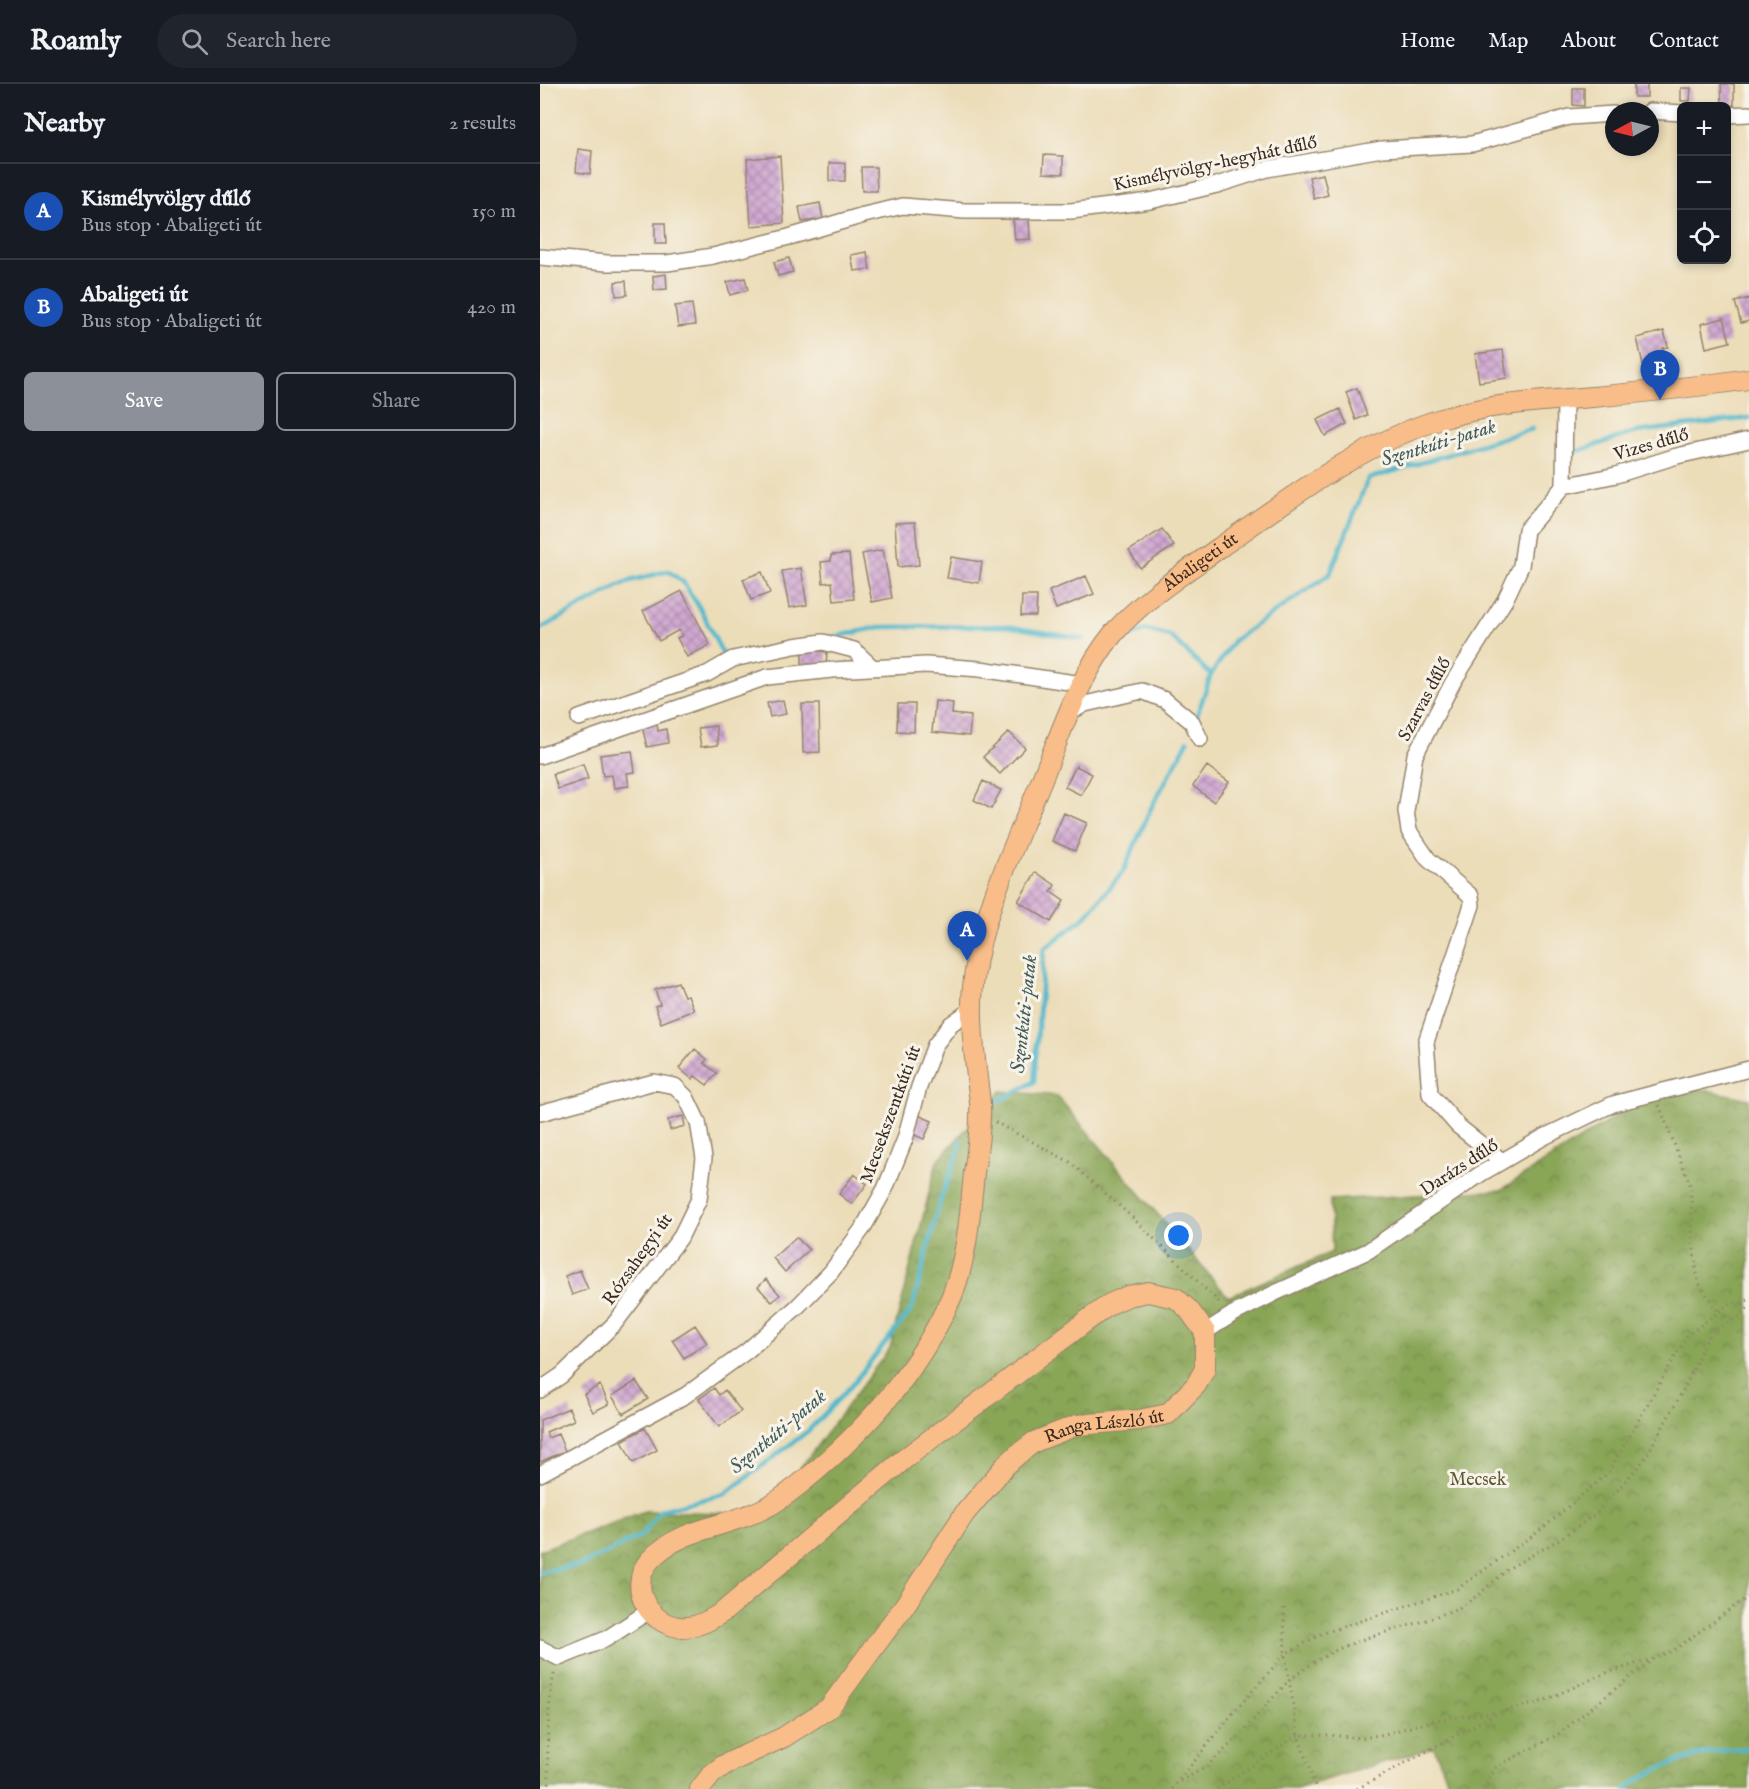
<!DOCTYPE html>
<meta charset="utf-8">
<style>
:root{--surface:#171b24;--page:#20242c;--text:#f1f3f6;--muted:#9ea1a6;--line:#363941;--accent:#8c9099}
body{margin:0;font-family:"IM FELL English",serif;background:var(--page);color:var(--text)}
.controls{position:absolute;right:18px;top:18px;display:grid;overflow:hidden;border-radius:9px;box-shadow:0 3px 9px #0003}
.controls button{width:54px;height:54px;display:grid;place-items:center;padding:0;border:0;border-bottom:2px solid var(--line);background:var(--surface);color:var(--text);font:30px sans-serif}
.compass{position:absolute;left:1065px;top:18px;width:54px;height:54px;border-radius:50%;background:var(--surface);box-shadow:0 3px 9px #0003;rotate:263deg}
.you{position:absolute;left:639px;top:1152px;width:21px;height:21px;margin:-15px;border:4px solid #fff;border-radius:50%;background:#1a73e8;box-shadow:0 0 0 9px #1a73e833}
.badge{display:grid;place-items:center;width:39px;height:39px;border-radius:50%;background:var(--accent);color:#fff;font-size:20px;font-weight:700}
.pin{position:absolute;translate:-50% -50px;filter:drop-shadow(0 2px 3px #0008)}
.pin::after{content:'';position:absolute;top:32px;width:21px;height:18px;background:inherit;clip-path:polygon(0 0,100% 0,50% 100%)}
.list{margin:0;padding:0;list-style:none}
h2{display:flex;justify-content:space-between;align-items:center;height:78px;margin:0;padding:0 24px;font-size:26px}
h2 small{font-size:20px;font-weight:400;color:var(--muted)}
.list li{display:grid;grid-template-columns:39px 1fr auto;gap:18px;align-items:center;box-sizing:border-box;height:96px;padding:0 24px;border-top:2px solid var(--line)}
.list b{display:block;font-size:22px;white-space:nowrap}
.list p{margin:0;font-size:20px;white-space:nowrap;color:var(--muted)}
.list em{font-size:20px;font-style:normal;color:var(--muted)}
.actions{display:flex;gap:12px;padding:18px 24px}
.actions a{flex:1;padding:14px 0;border:2px solid var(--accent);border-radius:9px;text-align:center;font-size:21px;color:var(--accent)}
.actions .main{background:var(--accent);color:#fff}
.icon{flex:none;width:33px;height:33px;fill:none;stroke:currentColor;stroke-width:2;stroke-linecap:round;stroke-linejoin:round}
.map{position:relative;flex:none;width:1209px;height:1705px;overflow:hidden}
header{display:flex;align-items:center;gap:36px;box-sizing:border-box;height:84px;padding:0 30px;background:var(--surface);border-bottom:2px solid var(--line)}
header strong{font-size:28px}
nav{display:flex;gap:33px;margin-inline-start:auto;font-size:21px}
.search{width:420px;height:54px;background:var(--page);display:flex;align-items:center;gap:15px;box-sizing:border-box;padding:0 21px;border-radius:33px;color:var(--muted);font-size:22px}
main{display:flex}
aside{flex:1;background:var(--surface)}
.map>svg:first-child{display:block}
.forest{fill:url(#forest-crowns);stroke:#62683a;stroke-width:1.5}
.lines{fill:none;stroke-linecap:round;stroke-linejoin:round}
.stream{stroke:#4fb8cc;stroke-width:4.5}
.building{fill:url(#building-cross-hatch)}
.minor-casing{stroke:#94846c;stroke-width:18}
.major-casing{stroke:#94846c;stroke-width:22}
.path{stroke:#94846c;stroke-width:3;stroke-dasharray:1.5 4.5;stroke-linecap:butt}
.minor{stroke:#fff;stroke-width:15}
.major{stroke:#f8bd89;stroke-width:20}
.labels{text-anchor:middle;stroke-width:6;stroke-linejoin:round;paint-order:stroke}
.street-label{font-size:18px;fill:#3b2a1e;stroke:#f7f3e8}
.park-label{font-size:18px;fill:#5d5632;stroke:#f7f3e8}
.water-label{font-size:20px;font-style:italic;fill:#425c5b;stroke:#f7f3e8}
</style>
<header>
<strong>Roamly</strong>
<div class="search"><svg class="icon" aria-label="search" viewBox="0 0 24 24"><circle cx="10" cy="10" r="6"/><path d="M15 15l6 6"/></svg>Search here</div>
<nav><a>Home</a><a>Map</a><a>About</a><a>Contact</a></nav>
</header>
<main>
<aside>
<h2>Nearby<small>2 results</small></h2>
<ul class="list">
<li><span class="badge" style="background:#1a4fb4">A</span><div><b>Kismélyvölgy dűlő</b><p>Bus stop · Abaligeti út</p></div><em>150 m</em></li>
<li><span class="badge" style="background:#1a4fb4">B</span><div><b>Abaligeti út</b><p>Bus stop · Abaligeti út</p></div><em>420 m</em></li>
</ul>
<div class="actions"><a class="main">Save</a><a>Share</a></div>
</aside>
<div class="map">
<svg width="1209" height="1705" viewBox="0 0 1209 1705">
<defs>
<pattern id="forest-crowns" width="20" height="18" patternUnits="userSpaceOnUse" patternTransform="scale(1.5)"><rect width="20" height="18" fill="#89a557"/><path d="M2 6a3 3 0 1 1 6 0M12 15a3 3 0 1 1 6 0" fill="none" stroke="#718747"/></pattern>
<pattern id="building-cross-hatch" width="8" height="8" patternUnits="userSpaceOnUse" patternTransform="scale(1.5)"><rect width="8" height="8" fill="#d0a8d2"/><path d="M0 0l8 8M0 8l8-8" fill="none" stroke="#aa89aa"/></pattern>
</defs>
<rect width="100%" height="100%" fill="#f7f3e8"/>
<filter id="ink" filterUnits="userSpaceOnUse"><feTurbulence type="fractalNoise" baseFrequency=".0167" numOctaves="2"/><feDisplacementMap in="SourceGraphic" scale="12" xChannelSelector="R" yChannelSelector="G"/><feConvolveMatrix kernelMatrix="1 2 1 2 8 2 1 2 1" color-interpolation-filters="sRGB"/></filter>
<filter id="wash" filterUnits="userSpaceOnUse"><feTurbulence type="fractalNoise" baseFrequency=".008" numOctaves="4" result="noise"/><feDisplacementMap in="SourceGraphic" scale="24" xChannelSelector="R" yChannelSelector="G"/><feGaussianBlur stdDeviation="1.35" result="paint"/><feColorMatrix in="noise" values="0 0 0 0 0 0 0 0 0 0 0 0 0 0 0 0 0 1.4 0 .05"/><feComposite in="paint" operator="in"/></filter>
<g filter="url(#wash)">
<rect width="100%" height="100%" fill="#ecddb9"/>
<path class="forest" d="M1137,1000L1209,1015V1705H911L894,1663L756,1705H0V1466L105,1427L226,1430L350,1264L397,1077L461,1007L517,1012L688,1213L792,1168L790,1116L961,1106L1114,1008Z"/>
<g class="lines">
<path class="stream" d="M1032,369L1096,348L1209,334
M0,545L86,498L128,487L143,498L161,526L184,573L188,572
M289,554L340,543L466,542L543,555
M584,554L607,546L630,552L671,591
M657,631L671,591L694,556L790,490L828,395L992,345
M456,1018L494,998L504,865L545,833L583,788L612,722L648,657
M0,1488L44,1480L102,1451L121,1426L185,1410L268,1347L311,1302L372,1225L400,1117L419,1066L420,1056
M1086,1705C1103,1689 1139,1676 1162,1670C1177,1666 1194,1666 1209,1664"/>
</g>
<g id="blocks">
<path class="building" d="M1094,0H1107V13H1094Z
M1181,0H1194V21L1182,22Z
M1033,4H1044V22L1033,21Z
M1141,4H1151L1150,17H1141Z
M38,65L52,67L50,90L36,88Z
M504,71L523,72V90L503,89Z
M240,72L244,139L211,142L207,75Z
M289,79H305V97H289Z
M321,83H336L337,107H322Z
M783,90L788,111L774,115L769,93Z
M280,119L283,135L262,138L259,123Z
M489,133L490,155L475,156L473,134Z
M115,139H125L126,160H115Z
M327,168L330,185L314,187L311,171Z
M249,174L253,188L238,192L234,178Z
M126,190L127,205L114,206L113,192Z
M205,194L208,206L190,211L187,198Z
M86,197L87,211L76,212L75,198Z
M1209,214V237L1201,239L1195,218Z
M152,220L155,241L138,243L135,222Z
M1184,234L1190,258L1166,264L1161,240Z
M1124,247L1128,263L1122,264L1126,279L1104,285L1097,254Z
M963,266L967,294L939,298L935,270Z
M817,304L827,331L816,336L806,308Z
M800,325L807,340L785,352L777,336Z
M375,438L379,481L358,483L355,439Z
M622,445L634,462L600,484L589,467Z
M343,466L352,514L332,518L322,470Z
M309,470L314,515L294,517L292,498L283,499L281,478L291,477V471Z
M411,473L442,478L439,499L407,494Z
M261,484L267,521L249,524L242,487Z
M222,488L230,509L211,516L203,495Z
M546,492L554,510L516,525L509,507Z
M142,507L170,561L147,573L137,554L142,552L139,546L119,557L103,527Z
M482,512H497L496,532H481Z
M262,566L287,568L286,582L262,580Z
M243,616L246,630L230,633L227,619Z
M395,617L413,619L412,630L431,632L429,652L392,648Z
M262,620H279L280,668L263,669Z
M358,620H375L374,648L357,647Z
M117,639L118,647L126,645L128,659L107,663L102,642Z
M176,642L178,661L161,663L158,644Z
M469,648L485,664L460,690L443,673Z
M92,667L95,688L87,689L89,702L74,704L72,691L63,692L60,671Z
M43,680L48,695L18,705L13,690Z
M536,682L552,690L541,711L525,703Z
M667,682L689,698L674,718L653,702Z
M443,697L461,706L451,725L434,716Z
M524,729L547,739L535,767L512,757Z
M496,788L515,801L511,808L524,817L511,838L478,817Z
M138,898L144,912L148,911L154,926L121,939L115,922L120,920L115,906Z
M155,965L167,975L164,979L177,989L167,1001L155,992L152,995L139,984Z
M378,1031L392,1037L384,1055L370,1049Z
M143,1032L145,1042L130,1046L128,1036Z
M314,1090L327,1100L312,1120L299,1110Z
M256,1153L269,1166L245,1188L233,1174Z
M40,1186L48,1205L32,1211L25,1192Z
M226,1195L240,1211L232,1218L218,1203Z
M155,1241L167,1259L144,1274L132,1256Z
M96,1297L108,1315L83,1330L72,1312Z
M60,1301L69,1320L53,1328L44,1310Z
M174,1304L179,1311L185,1306L201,1327L179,1343L159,1315Z
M29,1324L34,1336L6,1348L8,1354L18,1350L25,1367L0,1378V1336Z
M105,1344L117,1366L93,1379L82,1357Z"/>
</g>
</g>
<g filter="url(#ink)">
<use href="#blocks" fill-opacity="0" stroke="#94846c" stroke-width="1.5"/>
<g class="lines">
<g class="minor-casing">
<path id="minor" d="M1110,27L1142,29
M1186,31L1209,30
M0,173L67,179H127L173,172L249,153L324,131L363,122L425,127H531L610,117L677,101L727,85L842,65L932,60L1029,33L1074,30
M1024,402L1076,391L1137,372L1209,356
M529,629L545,620L602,607L625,616L652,638L660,655
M39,634L167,590L193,575L254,562L283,558L314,566L333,584
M0,672L227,593L292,586L386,581L440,585L542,600
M0,1029L114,998L135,1002L146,1013L158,1038L164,1074L159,1115L140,1154L75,1239L22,1291L0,1306
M962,1077L918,1042L890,1010L886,958L932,821L931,812L888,775L869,747L866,727L875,671L913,598L965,516L981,482L986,446L1024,402L1025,315
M665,1248L693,1230L735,1209L828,1167L942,1089L1004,1053L1073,1020L1209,985
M0,1390L146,1311L207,1267L258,1222L291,1188L323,1144L345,1105L365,1055L379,1003L395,961L411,940L432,925
M0,1564L19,1574L66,1555L109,1527"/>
</g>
<g class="major-casing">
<g id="major">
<path id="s1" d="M160,1705L172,1690L184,1681L244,1653L289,1624L365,1521L425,1429L466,1381L477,1371L494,1358L537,1341L599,1336L628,1330L656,1301L665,1285V1248L649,1226L636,1214L608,1208L588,1212L570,1220L549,1235L363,1376L183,1528C171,1535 161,1542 147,1543C112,1546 85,1504 110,1476C139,1444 188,1443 225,1424C240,1417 252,1406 265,1396C325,1347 379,1286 411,1214C427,1176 430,1130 434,1089C437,1070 440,1050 440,1031C441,1021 439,1011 438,1002C434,967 429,929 434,894C442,827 475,762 500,700C521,650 538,593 573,550C602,516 643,490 679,464C747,416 828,355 908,333C954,319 1005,317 1053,313C1106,308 1157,303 1209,295"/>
</g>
</g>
<path class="path" d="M1119,1021L1151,1103L1153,1159L1158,1198L1178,1227
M455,1038L530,1078L593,1134L682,1221
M744,1524L745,1570L758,1651L776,1705
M640,1697L666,1683L697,1654L750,1595L776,1577L798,1565L826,1554L884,1537L921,1523L938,1511L968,1485L1015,1458L1056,1430L1104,1376L1145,1303L1163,1262L1172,1247L1201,1232L1209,1222
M10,1705C6,1676 7,1614 15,1587
M632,1705L694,1628L745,1570L781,1550L917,1505L998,1448L1068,1389L1147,1252L1189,1220L1209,1216
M677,1705L758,1651H788L823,1654L849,1649L895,1636L957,1628
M817,1705L961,1627L998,1619L1066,1589L1112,1575
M943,1705L956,1683L1017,1651L1113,1575L1134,1566L1209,1512"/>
<use href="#minor" class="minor"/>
<use href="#major" class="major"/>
</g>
</g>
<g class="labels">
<g class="street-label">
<text transform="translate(675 79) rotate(-12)" y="6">Kismélyvölgy-hegyhát dűlő</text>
<text transform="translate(1111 360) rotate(-16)" y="6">Vizes dűlő</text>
<text dy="6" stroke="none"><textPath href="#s1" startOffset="2692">Abaligeti út</textPath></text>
<text transform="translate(884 615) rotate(-62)" y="6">Szarvas dűlő</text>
<text transform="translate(350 1030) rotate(-70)" y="6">Mecsekszentkúti út</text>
<text transform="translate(919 1083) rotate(-33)" y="6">Darázs dűlő</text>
<text transform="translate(97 1175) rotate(-55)" y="6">Rózsahegyi út</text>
<text dy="6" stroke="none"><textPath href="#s1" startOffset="564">Ranga László út</textPath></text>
</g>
<g class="park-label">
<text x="938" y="1401">Mecsek</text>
</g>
<g class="water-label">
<text transform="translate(898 358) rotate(-17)" y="7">Szentkúti-patak</text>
<text transform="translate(483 930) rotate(-84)" y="7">Szentkúti-patak</text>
<text transform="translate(237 1347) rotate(-40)" y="7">Szentkúti-patak</text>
</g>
</g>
</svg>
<div class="controls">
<button>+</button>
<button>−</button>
<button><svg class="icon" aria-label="locate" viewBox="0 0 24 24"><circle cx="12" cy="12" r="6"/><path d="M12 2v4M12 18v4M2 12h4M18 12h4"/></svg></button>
</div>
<svg class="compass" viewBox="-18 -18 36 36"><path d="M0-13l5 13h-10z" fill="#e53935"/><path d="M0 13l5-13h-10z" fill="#9ea1a6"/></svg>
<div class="you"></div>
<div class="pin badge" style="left:427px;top:877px;background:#1a4fb4">A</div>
<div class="pin badge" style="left:1120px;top:316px;background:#1a4fb4">B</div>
</div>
</main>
